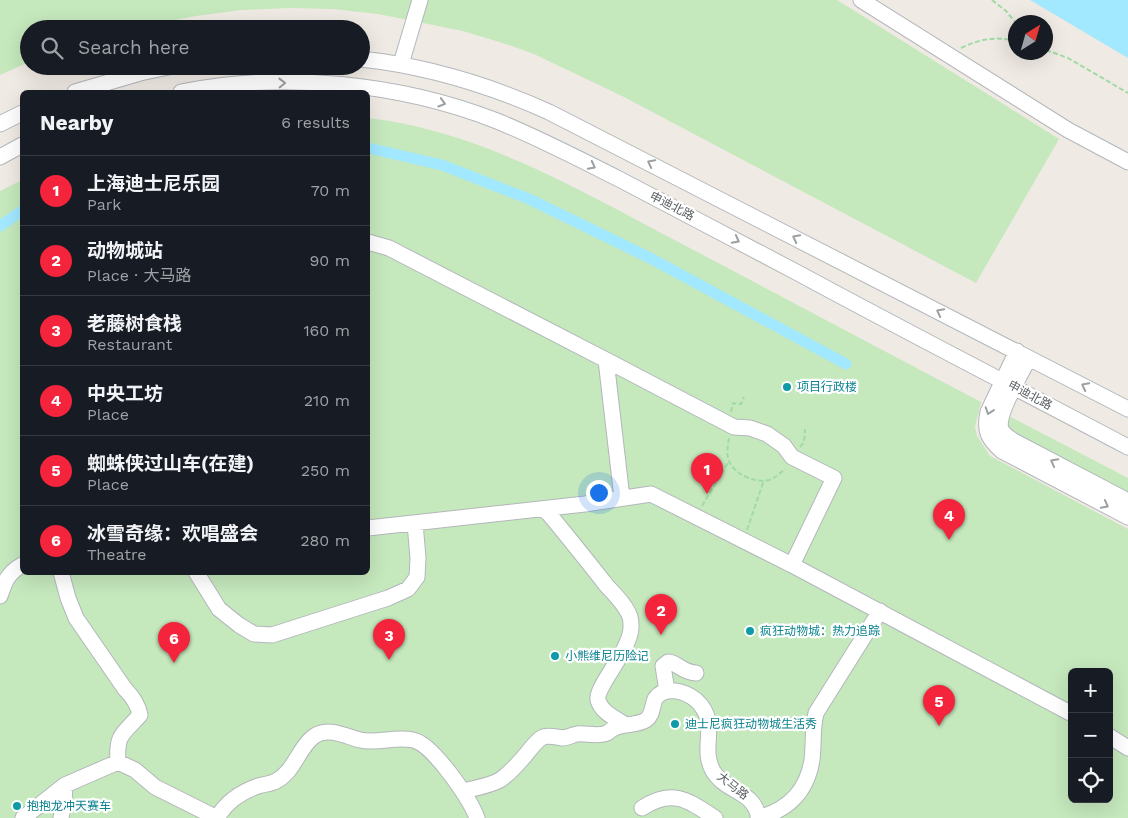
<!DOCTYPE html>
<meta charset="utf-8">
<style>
:root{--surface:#171b24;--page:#242831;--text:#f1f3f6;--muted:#9ea1a6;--line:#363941;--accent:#f3243b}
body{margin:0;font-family:"Work Sans","Noto Sans SC",sans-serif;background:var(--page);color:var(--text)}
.controls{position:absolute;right:15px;bottom:15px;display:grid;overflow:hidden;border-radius:8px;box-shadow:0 5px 20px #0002}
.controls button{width:45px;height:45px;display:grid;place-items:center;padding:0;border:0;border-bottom:1px solid var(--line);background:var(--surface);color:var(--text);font:25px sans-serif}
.compass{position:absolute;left:1008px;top:15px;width:45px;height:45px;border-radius:50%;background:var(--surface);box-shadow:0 5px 20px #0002;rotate:37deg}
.you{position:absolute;left:598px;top:492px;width:18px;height:18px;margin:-12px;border:4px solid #fff;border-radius:50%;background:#1a73e8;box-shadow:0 0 0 8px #1a73e833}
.badge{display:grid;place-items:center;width:32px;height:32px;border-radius:50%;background:var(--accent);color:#fff;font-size:16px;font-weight:700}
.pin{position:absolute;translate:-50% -41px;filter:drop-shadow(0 1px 2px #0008)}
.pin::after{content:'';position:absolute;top:26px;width:18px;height:15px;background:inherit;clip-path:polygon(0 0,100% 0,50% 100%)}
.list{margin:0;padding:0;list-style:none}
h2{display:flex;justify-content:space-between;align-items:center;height:65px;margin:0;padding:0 20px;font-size:21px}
h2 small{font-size:16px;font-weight:400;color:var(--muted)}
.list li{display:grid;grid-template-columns:32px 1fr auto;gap:15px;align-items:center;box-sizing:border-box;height:70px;padding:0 20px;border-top:1px solid var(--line)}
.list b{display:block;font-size:19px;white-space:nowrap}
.list p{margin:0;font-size:16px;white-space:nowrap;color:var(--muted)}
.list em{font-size:16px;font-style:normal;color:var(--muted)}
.icon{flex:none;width:28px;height:28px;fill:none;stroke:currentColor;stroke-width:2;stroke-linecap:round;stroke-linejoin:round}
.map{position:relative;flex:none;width:1128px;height:818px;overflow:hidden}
.search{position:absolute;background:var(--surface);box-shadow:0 5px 20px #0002;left:20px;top:20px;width:350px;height:55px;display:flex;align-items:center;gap:12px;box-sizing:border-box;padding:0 18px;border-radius:28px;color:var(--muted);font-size:19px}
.panel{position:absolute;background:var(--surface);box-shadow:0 5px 20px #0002;left:20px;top:90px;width:350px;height:485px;border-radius:8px}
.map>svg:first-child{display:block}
.green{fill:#c5e8bd;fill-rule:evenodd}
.water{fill:#a2e8ff}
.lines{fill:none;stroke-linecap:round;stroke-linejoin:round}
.canal{stroke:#a2e8ff;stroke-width:11}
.minor-casing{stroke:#b3b7bb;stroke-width:17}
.path{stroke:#a0dba4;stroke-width:2;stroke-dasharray:5 2.5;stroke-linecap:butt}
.minor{stroke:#fff;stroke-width:15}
.oneway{stroke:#9da0a2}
.culture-dot{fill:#0f9aa8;stroke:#fff;stroke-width:2}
.labels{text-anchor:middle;stroke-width:4.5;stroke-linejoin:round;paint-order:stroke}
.street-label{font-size:12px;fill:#5b6164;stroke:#fff}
.culture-label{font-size:12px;fill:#0d838f;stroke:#fff;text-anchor:start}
</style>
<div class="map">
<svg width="1128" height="818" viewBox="0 0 1128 818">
<rect width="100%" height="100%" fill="#efeae3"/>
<path class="green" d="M0,0H837L1059,139L976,283L624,97L534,54L509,45L463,31L378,14L333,9L289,8L241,10L196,16L129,29H29V62L0,75Z
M368,118C482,131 584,193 684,245C783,297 882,350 981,402L975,427L977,436L990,456L1128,529V818H0V191L22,180V572H368ZM1072,672H1109V799H1072Z
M1007,415L1128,478V495L1011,432L1006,425Z"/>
<path class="water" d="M1030,0H1128V58Z"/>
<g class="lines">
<path class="canal" d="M368,148L442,165L529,199L650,258L846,364
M0,226L22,211"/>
<g class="minor-casing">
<path id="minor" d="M861,0L1068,130L1128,162
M361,59C427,66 489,85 549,112L1128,409
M401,64L420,0
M75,92L140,73L173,66
M181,92C283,71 400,83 497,121C539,138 579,159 619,179C679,210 738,242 798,273C907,332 1018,389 1128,447
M0,124L22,113
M0,157L22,145
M368,242L389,248L606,360
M1017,351L988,412C984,431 988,439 1002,451L1128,517
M1029,358C1022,372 996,415 1001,429C1003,434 1008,437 1012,440L1128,501
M622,498L606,360L734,427L750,428L767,434L784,446L792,457L834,478L792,565
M543,509L549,514C569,538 588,562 607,586C615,595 626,605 630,617C631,620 631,625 631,628C630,651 595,687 598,700C601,712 616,719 626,725
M368,528L585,504L651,494L792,565L1072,714
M61,572L68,598L76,618L125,689C133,697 138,704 140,715C123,734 116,734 118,762
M196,572L219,609L239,625L254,634L272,635L388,598L408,589L417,577L418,558L415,523
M0,596C5,581 8,573 22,565
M667,691L663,666L668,662C679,663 681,672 696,673
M1109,736L1128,748
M463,791C475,788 489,786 500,780C507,775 516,766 522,759C528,753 535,741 543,737C549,735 556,737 562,738C567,738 572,735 577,734C587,733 598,737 607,733C610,731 613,728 617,727C626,724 638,725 646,720C653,715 652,706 655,699C664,685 685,691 696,700C721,723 699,746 713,771C726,793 753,789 759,818
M642,808C672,788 688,800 715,818
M23,818L65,785L118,762L135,770L155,787L217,818
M61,818L64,803L65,785
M217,818C226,802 241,792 258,786C264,784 271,784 276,781C294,772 298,749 313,737C327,726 345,736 360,740C378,744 395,736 413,740C433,744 470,799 477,818
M758,818C788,810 807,792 812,760C814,744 812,729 816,713L880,611"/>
</g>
<path class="path" d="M992,0L1006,11L1016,23
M961,48C980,39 995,36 1016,41
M1046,50L1068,58L1128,93
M731,412L733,403L741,404L744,397
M729,438C728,446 726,453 729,461C734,474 756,484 769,480C775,478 780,473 785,469
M800,447L804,442L805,429
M702,506L729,461
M747,530L764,480"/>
<use href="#minor" class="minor"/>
</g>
<defs><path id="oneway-chevron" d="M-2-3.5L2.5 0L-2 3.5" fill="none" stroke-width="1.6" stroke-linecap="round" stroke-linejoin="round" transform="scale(1.25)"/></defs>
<g class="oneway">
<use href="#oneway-chevron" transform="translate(282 83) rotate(-1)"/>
<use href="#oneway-chevron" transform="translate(442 103) rotate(16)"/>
<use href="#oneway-chevron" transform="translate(651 163) rotate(-153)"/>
<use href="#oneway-chevron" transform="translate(592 166) rotate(27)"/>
<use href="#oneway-chevron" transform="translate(796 238) rotate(-153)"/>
<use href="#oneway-chevron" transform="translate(736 240) rotate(28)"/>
<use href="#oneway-chevron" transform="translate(940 312) rotate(-153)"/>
<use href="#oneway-chevron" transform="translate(1085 386) rotate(-153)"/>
<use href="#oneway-chevron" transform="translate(989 411) rotate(109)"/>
<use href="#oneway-chevron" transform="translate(1054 462) rotate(-152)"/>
<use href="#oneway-chevron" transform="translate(1105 505) rotate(28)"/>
</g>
<g class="culture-dot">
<circle cx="787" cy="387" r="5"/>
<circle cx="750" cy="631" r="5"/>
<circle cx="555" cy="656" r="5"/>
<circle cx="675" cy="724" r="5"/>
<circle cx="17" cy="806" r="5"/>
</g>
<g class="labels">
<g class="street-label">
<text transform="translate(672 206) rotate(27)" y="4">申迪北路</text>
<text transform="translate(1030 395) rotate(28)" y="4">申迪北路</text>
<text transform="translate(733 786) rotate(38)" y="4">大马路</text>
</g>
<g class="culture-label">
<text x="797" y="391">项目行政楼</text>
<text x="760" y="635">疯狂动物城：热力追踪</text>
<text x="565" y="660">小熊维尼历险记</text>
<text x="685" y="728">迪士尼疯狂动物城生活秀</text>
<text x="27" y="810">抱抱龙冲天赛车</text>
</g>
</g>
</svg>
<div class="controls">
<button>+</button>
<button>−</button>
<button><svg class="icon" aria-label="locate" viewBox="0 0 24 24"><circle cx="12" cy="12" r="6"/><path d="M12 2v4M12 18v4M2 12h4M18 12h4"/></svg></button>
</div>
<svg class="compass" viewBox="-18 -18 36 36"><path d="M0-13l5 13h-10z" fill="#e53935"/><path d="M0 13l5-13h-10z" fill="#9ea1a6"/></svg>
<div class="you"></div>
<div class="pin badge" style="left:707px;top:494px">1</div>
<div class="pin badge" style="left:661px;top:635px">2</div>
<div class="pin badge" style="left:389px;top:660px">3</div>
<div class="pin badge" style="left:949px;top:540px">4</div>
<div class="pin badge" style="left:939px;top:726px">5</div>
<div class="pin badge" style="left:174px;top:663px">6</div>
<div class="search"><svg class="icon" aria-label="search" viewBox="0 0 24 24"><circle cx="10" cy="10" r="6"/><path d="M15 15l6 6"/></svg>Search here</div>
<section class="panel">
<h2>Nearby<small>6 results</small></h2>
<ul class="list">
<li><span class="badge">1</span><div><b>上海迪士尼乐园</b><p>Park</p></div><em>70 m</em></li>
<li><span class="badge">2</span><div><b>动物城站</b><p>Place · 大马路</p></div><em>90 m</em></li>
<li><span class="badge">3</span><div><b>老藤树食栈</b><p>Restaurant</p></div><em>160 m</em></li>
<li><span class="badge">4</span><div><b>中央工坊</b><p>Place</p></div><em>210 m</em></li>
<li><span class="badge">5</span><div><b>蜘蛛侠过山车(在建)</b><p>Place</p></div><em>250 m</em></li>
<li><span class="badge">6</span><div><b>冰雪奇缘：欢唱盛会</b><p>Theatre</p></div><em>280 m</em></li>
</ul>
</section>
</div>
